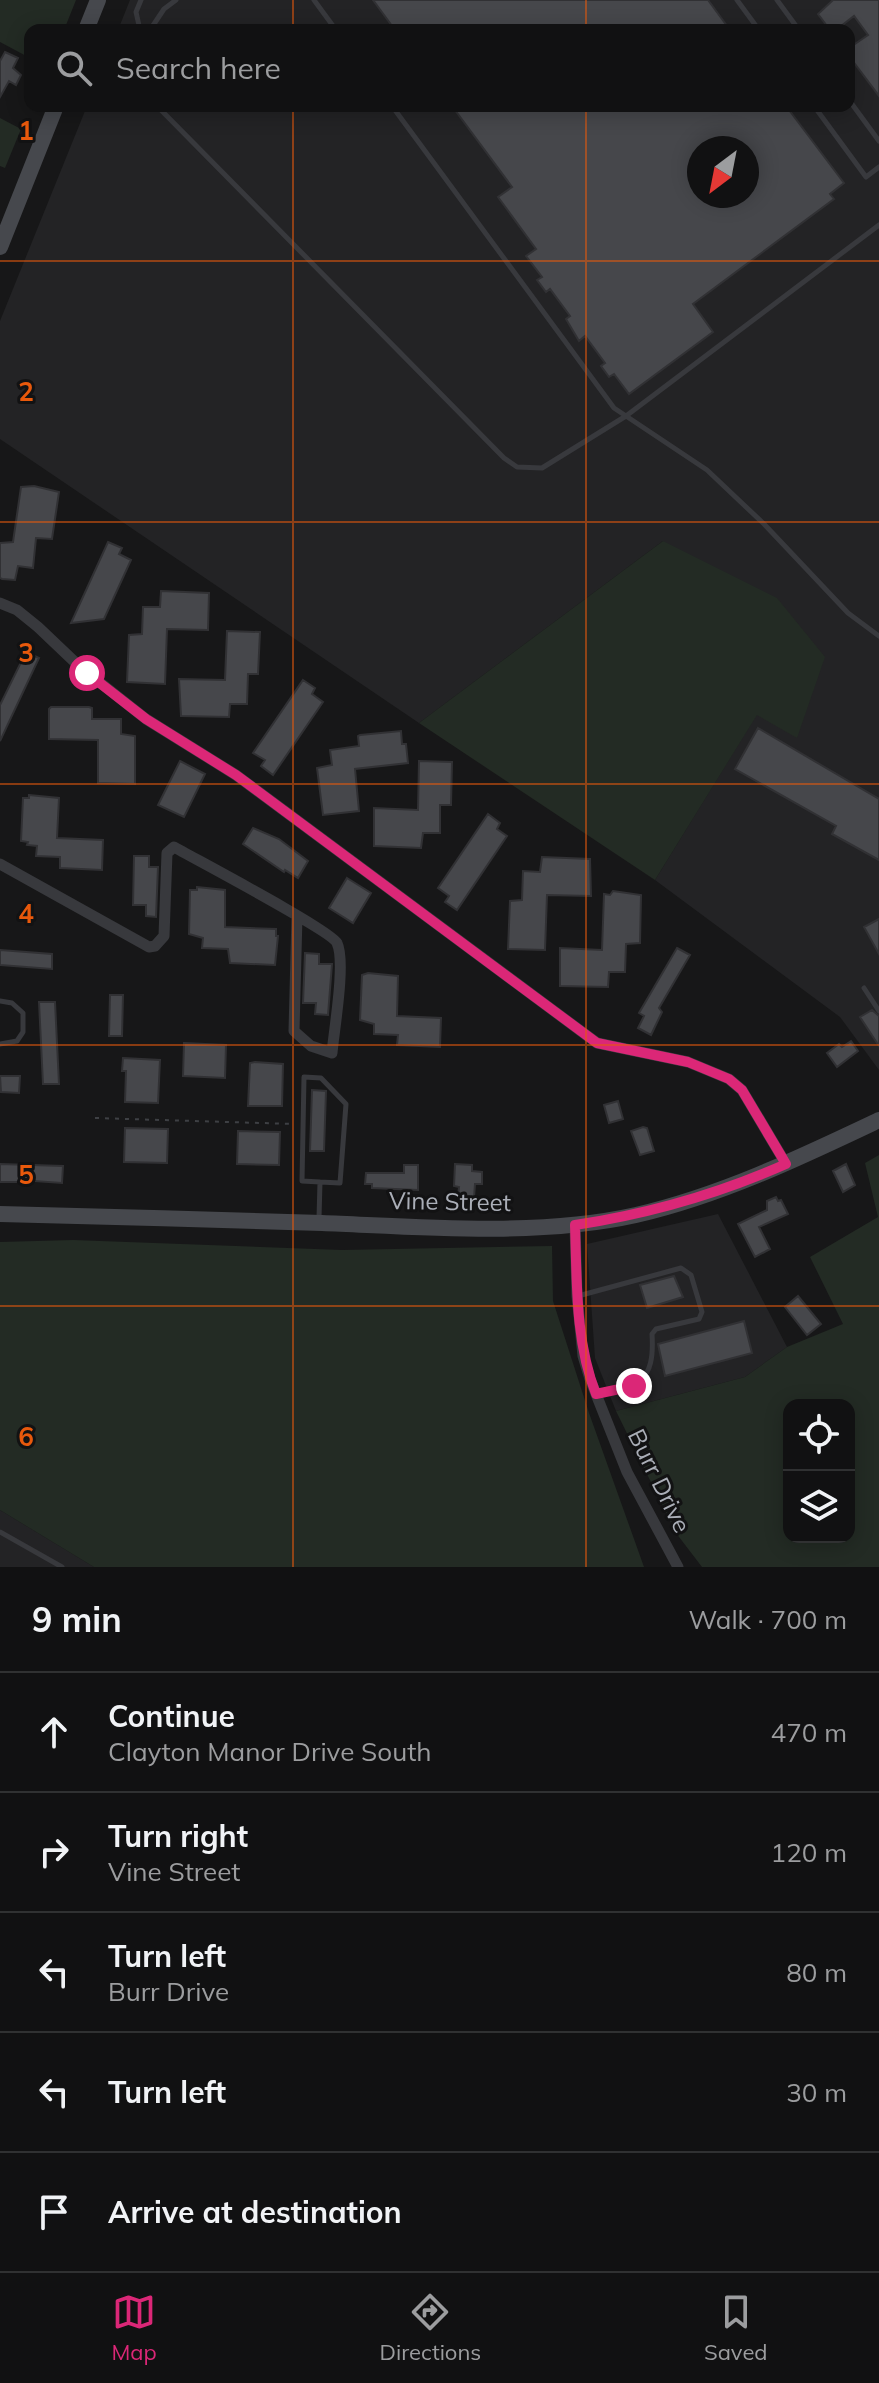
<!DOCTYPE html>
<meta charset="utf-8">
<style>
:root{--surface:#111112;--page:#1a1a1b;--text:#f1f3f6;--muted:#9c9d9f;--line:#303132;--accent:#db2777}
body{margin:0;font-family:Mulish,sans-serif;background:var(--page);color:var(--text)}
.controls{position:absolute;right:24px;bottom:24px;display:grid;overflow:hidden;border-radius:16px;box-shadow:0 4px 20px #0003}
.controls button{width:72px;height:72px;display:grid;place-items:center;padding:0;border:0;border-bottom:2px solid var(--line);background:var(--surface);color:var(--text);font:40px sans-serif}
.compass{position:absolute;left:687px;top:136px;width:72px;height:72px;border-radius:50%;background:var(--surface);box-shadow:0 4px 20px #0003;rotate:212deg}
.stop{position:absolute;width:24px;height:24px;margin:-18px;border:6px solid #db2777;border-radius:50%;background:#fff}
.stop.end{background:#db2777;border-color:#fff;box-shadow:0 2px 8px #0008}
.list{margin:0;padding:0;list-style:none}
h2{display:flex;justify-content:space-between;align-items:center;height:104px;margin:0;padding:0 32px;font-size:34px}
h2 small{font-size:26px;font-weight:400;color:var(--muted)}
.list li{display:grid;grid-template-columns:52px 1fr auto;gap:24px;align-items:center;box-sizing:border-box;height:120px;padding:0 32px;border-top:2px solid var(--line)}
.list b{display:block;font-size:30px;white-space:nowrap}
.list p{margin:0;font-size:26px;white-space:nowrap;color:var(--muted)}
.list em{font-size:26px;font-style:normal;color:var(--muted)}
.icon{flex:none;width:44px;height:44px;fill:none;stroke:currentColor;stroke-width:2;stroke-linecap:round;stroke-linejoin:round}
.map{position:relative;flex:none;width:879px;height:1567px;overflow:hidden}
.search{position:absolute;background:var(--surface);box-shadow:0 4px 20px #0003;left:24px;right:24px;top:24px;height:88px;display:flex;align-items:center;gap:20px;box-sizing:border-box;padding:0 28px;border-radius:16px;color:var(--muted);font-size:30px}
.sheet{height:704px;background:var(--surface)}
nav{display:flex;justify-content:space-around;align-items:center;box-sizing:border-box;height:112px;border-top:2px solid var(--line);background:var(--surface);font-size:22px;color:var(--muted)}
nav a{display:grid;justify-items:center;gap:4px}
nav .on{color:var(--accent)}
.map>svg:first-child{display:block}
.built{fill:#232325;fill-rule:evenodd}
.green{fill:#232b24;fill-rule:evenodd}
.building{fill:#46474b;stroke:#313134;stroke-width:2;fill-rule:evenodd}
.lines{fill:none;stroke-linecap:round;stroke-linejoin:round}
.path{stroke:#3e4044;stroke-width:2;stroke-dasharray:4 6;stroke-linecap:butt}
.lane{stroke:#38393d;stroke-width:5}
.street{stroke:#38393d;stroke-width:11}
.secondary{stroke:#46484d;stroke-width:16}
.route{stroke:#db2777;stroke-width:10}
.grid{fill:none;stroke:#e8590c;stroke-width:2;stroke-opacity:0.55}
.labels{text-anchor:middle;stroke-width:6;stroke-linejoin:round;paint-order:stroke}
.street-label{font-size:24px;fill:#aaaeb7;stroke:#121213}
.grid-label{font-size:26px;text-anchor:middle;font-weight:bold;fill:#e8590c;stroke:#121213;stroke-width:6;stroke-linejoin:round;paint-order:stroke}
</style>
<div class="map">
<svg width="879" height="1567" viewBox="0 0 879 1567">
<rect width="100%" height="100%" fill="#171718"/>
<path class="built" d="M130,0H879V1070L840,1017L655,880L757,714L797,737L663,541L419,723L0,439V321L87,106H849V30H118ZM699,148H747V196H699Z
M718,1214L787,1347L745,1377L616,1411L595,1358L587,1244Z
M0,1510L94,1567H0Z"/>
<path class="green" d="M0,0H76L64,30H30V58L0,42Z
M0,118L21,129L5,168L0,166Z
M663,541L777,598L825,657L797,738L757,715L655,880L419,723Z
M879,1155V1567H702L676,1533L616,1411L745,1377L787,1347L843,1324L810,1257L878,1217L865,1163ZM789,1405H849V1537H789Z
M73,1240L342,1250L552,1246L553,1301L589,1413L644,1567H94L0,1510V1242Z"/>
<path class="building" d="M373,0H708L730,30H395Z
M833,0H879V96L849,56V48L868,35L854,16L836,30H830L818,14Z
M5,52L18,58L13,68L21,75L16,85L9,81L0,97V61Z
M452,106H786L844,183L830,194L834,199L693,304L713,332L629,394L614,374L609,377L601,366L605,363L585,336L579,341L566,319L570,316L550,289L546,292L537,280L542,277L526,256L536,249L498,197L512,187ZM699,148H747V196H699Z
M34,486L59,492L52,539L36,538L33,568L18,566L15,580L2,579L0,578V543L13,542L21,487Z
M108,542L122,548L119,554L131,560L104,619L71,623Z
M161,591L209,593L208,630L167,629L165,684L127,682L129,635L142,634L143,607H160Z
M227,631L260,632L258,674H248L247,704H230L229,717L181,716L179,679L225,680Z
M26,652L39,658L0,741V705Z
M303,680L315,688L312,694L323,702L273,775L261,766L265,760L253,753Z
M51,707H89L92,708V719H121V734L135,736V784L98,783V740L49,739V709Z
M758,728L879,799V860L832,834L836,826L735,769Z
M401,731L402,744H406L408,763L355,769L359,811L323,815L317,768L332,765L330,750L359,746L358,736L360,735Z
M180,761L205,774L184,817L158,805Z
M419,761L452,762L451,805H440V833H423L421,848L374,846V808L418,810Z
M29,795L59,798L57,838L103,840L102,870L60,868V857L36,856L37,846L27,845L28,842L21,841L23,798H29Z
M488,814L500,823L497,829L507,836L457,910L445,902L449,896L438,888Z
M253,828L279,839L308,861L298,878L285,870L284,872L243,844Z
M134,856H149V867H158L156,917L146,916V905H133Z
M542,857L590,859L591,896L547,895L545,950L508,949L510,901L522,900L523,871L540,872Z
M347,878L371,893L353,923L329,908Z
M197,887L225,890V927L276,929V936H278L275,965L230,963L228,949L202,948L203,938L189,934L190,890H197Z
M613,891L641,895L640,943L626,944L625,972H609L608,987L560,986V948L602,950L604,894L610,895Z
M879,919V954L864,927Z
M677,948L690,955L659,1008L662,1012L651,1035L638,1028L644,1016L639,1013Z
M0,950L52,954V969L0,965Z
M305,953L319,954V964H332L328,1015L315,1014L316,1003H303Z
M368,973L398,976L397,1016L441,1018L440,1047L397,1045L398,1035L374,1034V1024L360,1020L362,975Z
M110,995H123L122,1036H109Z
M39,1002H55L59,1084H43Z
M872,1010L879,1016V1046L860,1017Z
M851,1041L858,1051L837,1067L827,1053L839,1044L842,1047Z
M184,1043L226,1045L225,1078L183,1076Z
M123,1058L160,1060L158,1103L125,1102L126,1071H122Z
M255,1062L283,1064L282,1106H248L250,1063Z
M0,1076H20L19,1093L1,1092Z
M312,1090L326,1091L324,1151H310Z
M618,1101L623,1119L609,1123L604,1105Z
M643,1127L647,1128L654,1151L640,1155L631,1131Z
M125,1128L168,1129L167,1163L124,1162Z
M238,1131L280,1132L279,1165L237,1164Z
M0,1164L63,1166L62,1183L20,1180L19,1182H0Z
M455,1164L472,1165V1171L482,1172V1184H475L474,1198L458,1197L459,1187L454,1186Z
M846,1164L855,1185L843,1192L833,1171Z
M404,1165H418V1190L372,1188V1184H365L366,1173H404Z
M776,1197L778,1201L781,1200L788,1214L759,1227L770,1249L755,1257L738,1224L767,1210V1201Z
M674,1276L683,1297L647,1308L640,1285Z
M798,1296L821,1324L807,1335L785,1307Z
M744,1321L752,1353L665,1376L658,1344Z"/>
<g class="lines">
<path class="path" d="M95,1118L294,1124"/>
<path class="lane" d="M314,0L336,30
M737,0L759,30
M777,0L799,30
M140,30L136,12L141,0
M150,30L164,9L176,0
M849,100L879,141
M157,106L504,458L517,467L542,468L626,416L707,470L764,524L848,613L879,636
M392,106L614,408L626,416L879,225
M814,106L866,177L879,167
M864,988L879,1011
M0,1001L12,1003L23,1013V1032L17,1041L0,1044
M319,1218L320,1182L302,1181L304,1077L321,1078L346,1104L340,1183L320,1182
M578,1296L681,1268L691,1275L702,1312L699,1319L656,1329L652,1334C655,1382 639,1387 596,1394
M0,1532L62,1567"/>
<path class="street" d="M0,603L17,610L38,627L79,666L146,719L236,775L597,1043L688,1062L729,1079L742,1090L786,1164
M0,864L149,947L155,946L164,936L167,853L174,847C195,859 332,931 337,943C346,962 334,1030 332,1053L311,1046L294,1031L297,916
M575,1225L577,1296L583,1356L590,1379L627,1472L678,1567"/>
<path class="secondary" d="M86,30L98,0
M0,247L56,106
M0,1214C107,1217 215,1219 322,1223C423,1227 538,1237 636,1215C722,1195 801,1157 879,1120"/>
</g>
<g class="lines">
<path class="route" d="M87,673L146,719L236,775L597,1043L688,1062L729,1079L742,1090L786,1164C718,1194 648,1214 575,1225C577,1281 575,1341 596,1394L634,1386"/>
</g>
<path class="grid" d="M293,0V30M586,0V30M293,106V1567M586,106V1567M0,261H879M0,522H879M0,784H879M0,1045H879M0,1306H879"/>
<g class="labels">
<g class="street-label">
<text transform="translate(450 1202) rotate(1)" y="8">Vine Street</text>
<text transform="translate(659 1481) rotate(64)" y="8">Burr Drive</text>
</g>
</g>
<g class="grid-label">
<text x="26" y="140">1</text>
<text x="26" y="401">2</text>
<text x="26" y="662">3</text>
<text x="26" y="923">4</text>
<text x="26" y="1184">5</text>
<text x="26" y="1446">6</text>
</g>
</svg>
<div class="controls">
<button><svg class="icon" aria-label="locate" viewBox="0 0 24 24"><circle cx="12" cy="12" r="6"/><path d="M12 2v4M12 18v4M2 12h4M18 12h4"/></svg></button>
<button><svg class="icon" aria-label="layers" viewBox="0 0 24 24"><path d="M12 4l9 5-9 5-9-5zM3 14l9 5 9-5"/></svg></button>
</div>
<svg class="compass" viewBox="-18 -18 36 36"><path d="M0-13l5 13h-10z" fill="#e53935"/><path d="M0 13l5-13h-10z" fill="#9c9d9f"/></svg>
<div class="stop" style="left:87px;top:673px"></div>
<div class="stop end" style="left:634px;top:1386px"></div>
<div class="search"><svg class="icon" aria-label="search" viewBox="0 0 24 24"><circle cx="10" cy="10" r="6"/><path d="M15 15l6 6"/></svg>Search here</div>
</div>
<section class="sheet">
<h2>9 min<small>Walk · 700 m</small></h2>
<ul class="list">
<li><svg class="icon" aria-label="ahead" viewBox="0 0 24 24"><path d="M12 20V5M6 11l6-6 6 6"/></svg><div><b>Continue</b><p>Clayton Manor Drive South</p></div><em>470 m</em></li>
<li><svg class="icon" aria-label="right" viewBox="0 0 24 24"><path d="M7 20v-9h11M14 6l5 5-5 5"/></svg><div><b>Turn right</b><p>Vine Street</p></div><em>120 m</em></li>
<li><svg class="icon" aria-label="left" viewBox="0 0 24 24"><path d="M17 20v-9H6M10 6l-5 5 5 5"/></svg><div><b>Turn left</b><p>Burr Drive</p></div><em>80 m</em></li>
<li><svg class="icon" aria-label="left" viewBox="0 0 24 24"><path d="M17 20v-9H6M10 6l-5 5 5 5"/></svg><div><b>Turn left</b></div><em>30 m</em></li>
<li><svg class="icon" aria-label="arrive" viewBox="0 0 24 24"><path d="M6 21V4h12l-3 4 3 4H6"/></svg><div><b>Arrive at destination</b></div></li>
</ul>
</section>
<nav>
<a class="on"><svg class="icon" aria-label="map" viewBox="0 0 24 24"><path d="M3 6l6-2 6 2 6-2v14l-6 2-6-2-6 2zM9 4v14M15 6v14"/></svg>Map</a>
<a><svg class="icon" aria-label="directions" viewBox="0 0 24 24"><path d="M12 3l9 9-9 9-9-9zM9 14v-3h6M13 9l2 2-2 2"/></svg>Directions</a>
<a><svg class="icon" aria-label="saved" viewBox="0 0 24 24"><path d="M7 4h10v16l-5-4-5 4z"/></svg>Saved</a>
</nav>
